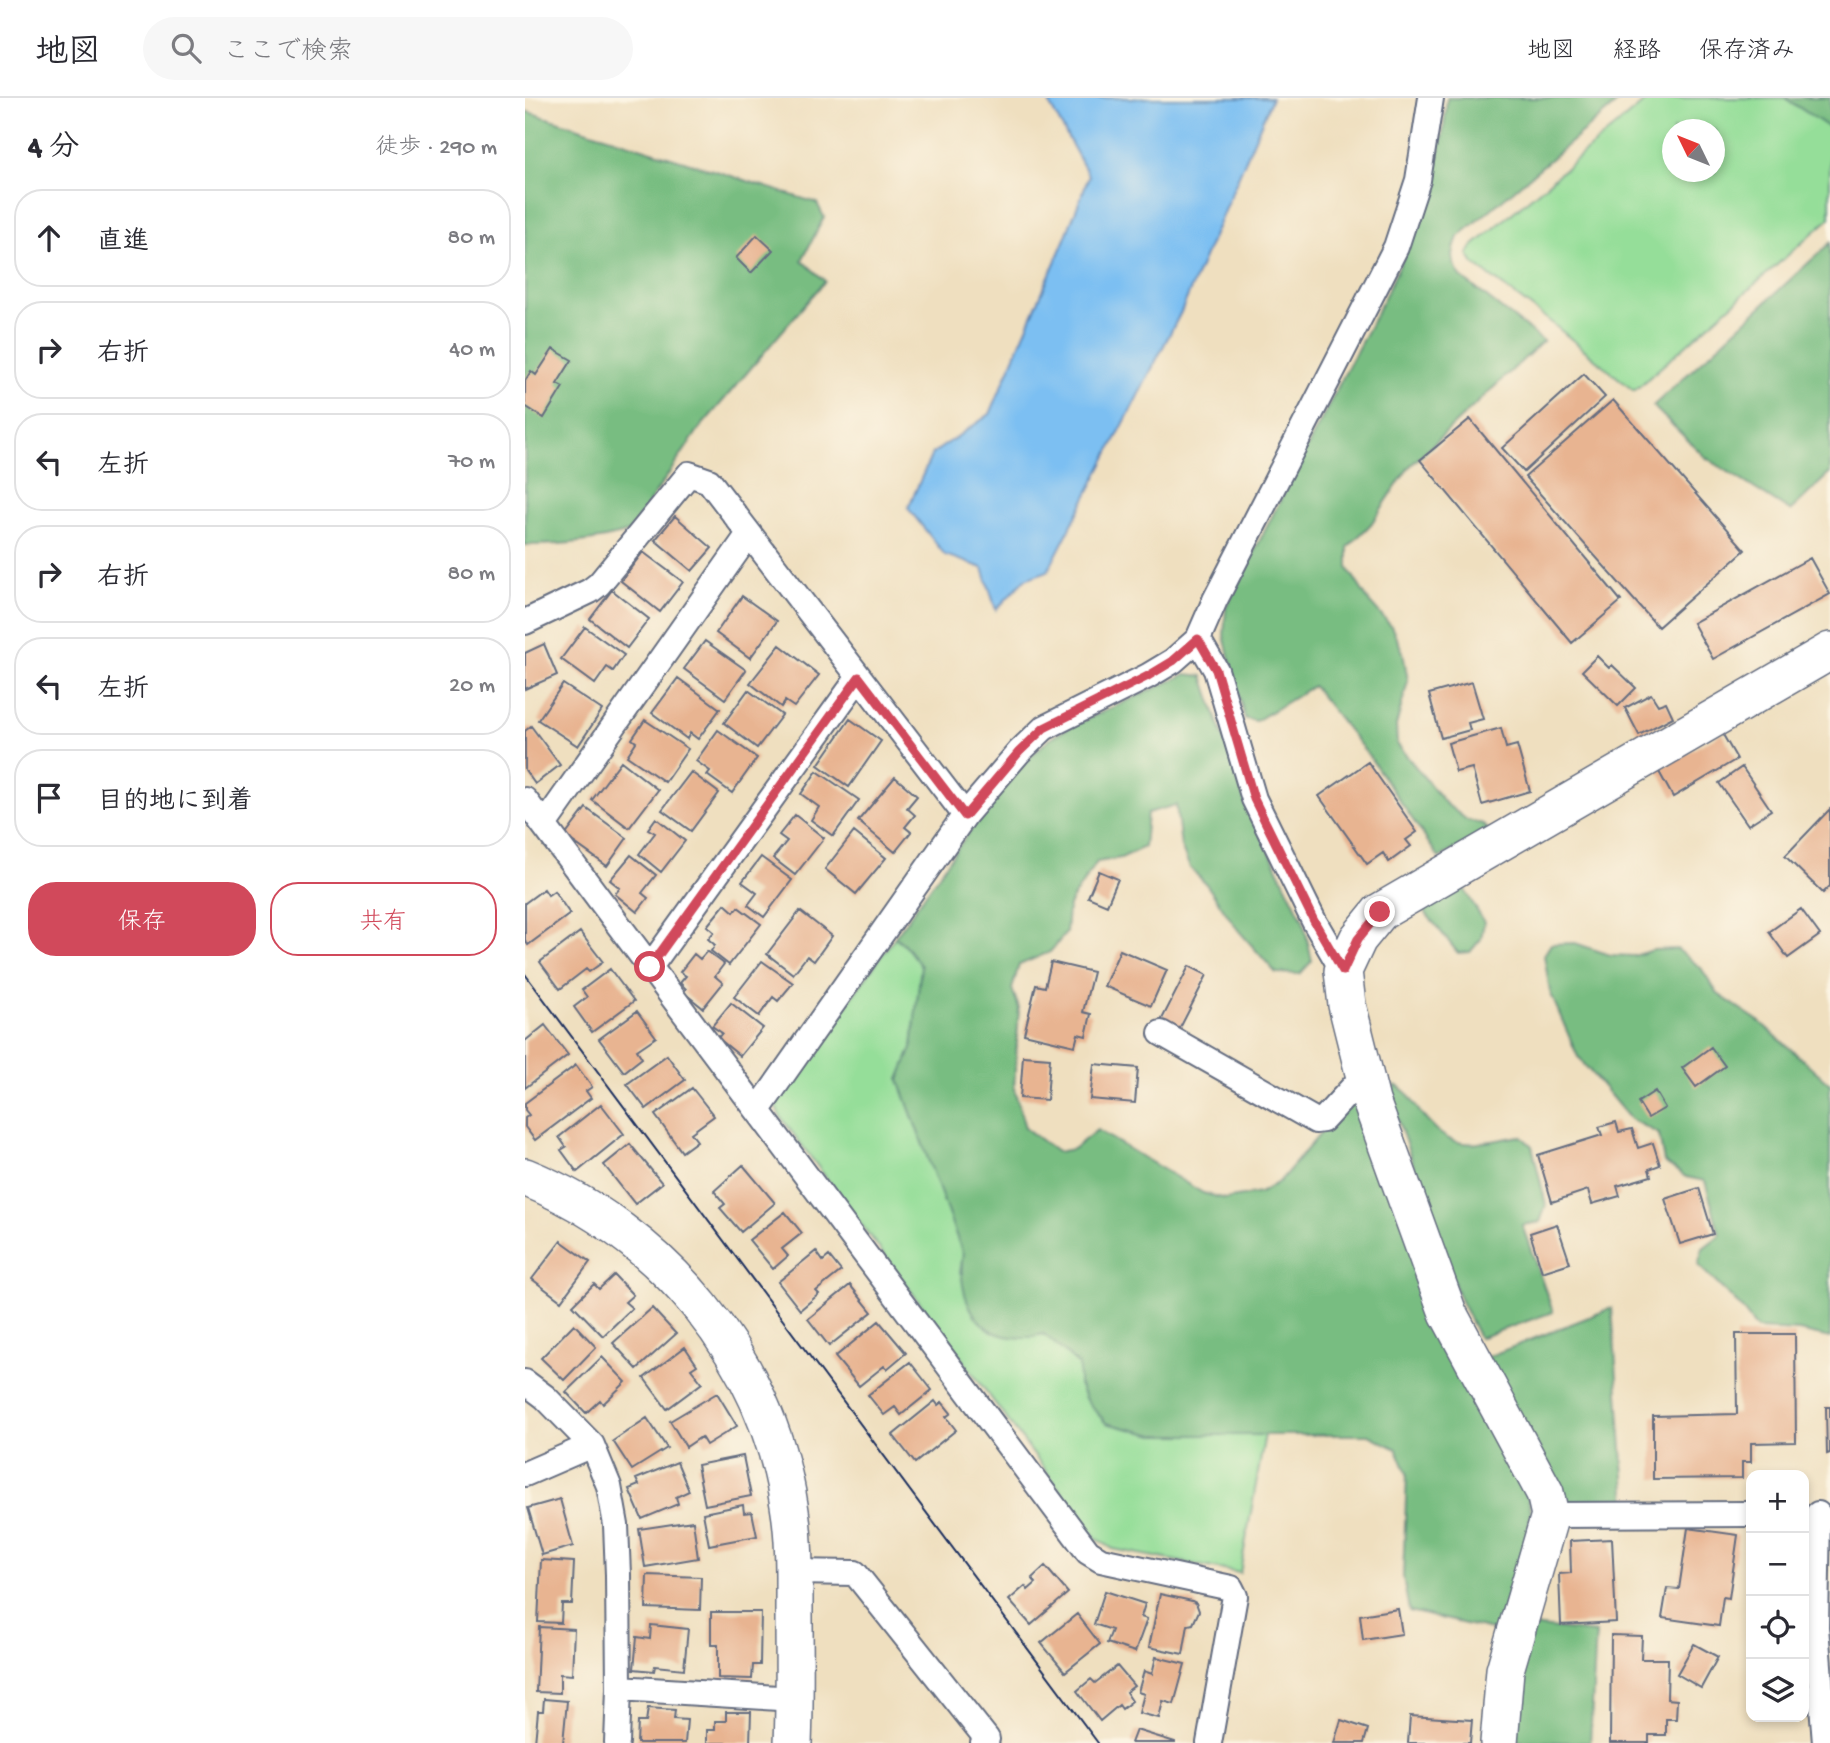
<!DOCTYPE html>
<html lang="ja">
<meta charset="utf-8">
<style>
:root{--surface:#fff;--page:#f7f7f7;--text:#2b2b33;--muted:#7c7c81;--line:#e1e1e2;--accent:#d1495b}
body{margin:0;font-family:"Gochi Hand","Klee One",sans-serif;background:var(--page);color:var(--text)}
.controls{position:absolute;right:21px;bottom:21px;display:grid;overflow:hidden;border-radius:14px;box-shadow:0 4px 10px #0003}
.controls button{width:63px;height:63px;display:grid;place-items:center;padding:0;border:0;border-bottom:2px solid var(--line);background:var(--surface);color:var(--text);font:35px sans-serif}
.compass{position:absolute;left:1137px;top:21px;width:63px;height:63px;border-radius:50%;background:var(--surface);box-shadow:0 4px 10px #0003;rotate:313deg}
.stop{position:absolute;width:21px;height:21px;margin:-16px;border:5px solid #d1495b;border-radius:50%;background:#fff}
.stop.end{background:#d1495b;border-color:#fff;box-shadow:0 2px 7px #0008}
.list{margin:0;padding:0;list-style:none}
h2{display:flex;justify-content:space-between;align-items:center;height:91px;margin:0;padding:0 28px;font-size:30px}
h2 small{font-size:23px;font-weight:400;color:var(--muted)}
.list li{display:grid;grid-template-columns:46px 1fr auto;gap:21px;align-items:center;box-sizing:border-box;height:98px;margin:0 14px 14px;padding:0 14px;border:2px solid var(--line);border-radius:28px}
.list b{display:block;font-size:26px;white-space:nowrap}
.list em{font-size:23px;font-style:normal;color:var(--muted)}
.actions{display:flex;gap:14px;padding:21px 28px}
.actions a{flex:1;padding:16px 0;border:2px solid var(--accent);border-radius:28px;text-align:center;font-size:24px;color:var(--accent)}
.actions .main{background:var(--accent);color:#fff}
.icon{flex:none;width:38px;height:38px;fill:none;stroke:currentColor;stroke-width:2;stroke-linecap:round;stroke-linejoin:round}
.map{position:relative;flex:none;width:1305px;height:1645px;overflow:hidden}
header{display:flex;align-items:center;gap:42px;box-sizing:border-box;height:98px;padding:0 35px;background:var(--surface);border-bottom:2px solid var(--line)}
header strong{font-size:33px}
nav{display:flex;gap:38px;margin-inline-start:auto;font-size:24px}
.search{width:490px;height:63px;background:var(--page);display:flex;align-items:center;gap:18px;box-sizing:border-box;padding:0 24px;border-radius:38px;color:var(--muted);font-size:26px}
main{display:flex}
aside{flex:1;background:var(--surface)}
.map>svg:first-child{display:block}
.green{fill:#95de99;stroke:#58867c;stroke-width:2;fill-rule:evenodd}
.forest{fill:#78bd81;stroke:#4a7670;stroke-width:2}
.water{fill:#7bbff2;stroke:#4b77a8;stroke-width:2}
.building{fill:#e8b491}
.lines{fill:none;stroke-linecap:round;stroke-linejoin:round}
.street-casing{stroke:#656d80;stroke-width:28}
.secondary-casing{stroke:#656d80;stroke-width:40}
.street{stroke:#fff;stroke-width:24}
.secondary{stroke:#fff;stroke-width:37}
.tram{stroke:#1b2f5e;stroke-width:2}
.route{stroke:#d1495b;stroke-width:9}
</style>
<header>
<strong>地図</strong>
<div class="search"><svg class="icon" aria-label="search" viewBox="0 0 24 24"><circle cx="10" cy="10" r="6"/><path d="M15 15l6 6"/></svg>ここで検索</div>
<nav><a>地図</a><a>経路</a><a>保存済み</a></nav>
</header>
<main>
<aside>
<h2>4 分<small>徒歩 · 290 m</small></h2>
<ul class="list">
<li><svg class="icon" aria-label="ahead" viewBox="0 0 24 24"><path d="M12 20V5M6 11l6-6 6 6"/></svg><div><b>直進</b></div><em>80 m</em></li>
<li><svg class="icon" aria-label="right" viewBox="0 0 24 24"><path d="M7 20v-9h11M14 6l5 5-5 5"/></svg><div><b>右折</b></div><em>40 m</em></li>
<li><svg class="icon" aria-label="left" viewBox="0 0 24 24"><path d="M17 20v-9H6M10 6l-5 5 5 5"/></svg><div><b>左折</b></div><em>70 m</em></li>
<li><svg class="icon" aria-label="right" viewBox="0 0 24 24"><path d="M7 20v-9h11M14 6l5 5-5 5"/></svg><div><b>右折</b></div><em>80 m</em></li>
<li><svg class="icon" aria-label="left" viewBox="0 0 24 24"><path d="M17 20v-9H6M10 6l-5 5 5 5"/></svg><div><b>左折</b></div><em>20 m</em></li>
<li><svg class="icon" aria-label="arrive" viewBox="0 0 24 24"><path d="M6 21V4h12l-3 4 3 4H6"/></svg><div><b>目的地に到着</b></div></li>
</ul>
<div class="actions"><a class="main">保存</a><a>共有</a></div>
</aside>
<div class="map">
<svg width="1305" height="1645" viewBox="0 0 1305 1645">
<rect width="100%" height="100%" fill="#fcf5e5"/>
<filter id="ink" filterUnits="userSpaceOnUse"><feTurbulence type="fractalNoise" baseFrequency=".0143" numOctaves="2"/><feDisplacementMap in="SourceGraphic" scale="14" xChannelSelector="R" yChannelSelector="G"/><feConvolveMatrix kernelMatrix="1 2 1 2 8 2 1 2 1" color-interpolation-filters="sRGB"/></filter>
<filter id="wash" filterUnits="userSpaceOnUse"><feTurbulence type="fractalNoise" baseFrequency=".00686" numOctaves="4" result="noise"/><feDisplacementMap in="SourceGraphic" scale="28" xChannelSelector="R" yChannelSelector="G"/><feGaussianBlur stdDeviation="1.57" result="paint"/><feColorMatrix in="noise" values="0 0 0 0 0 0 0 0 0 0 0 0 0 0 0 0 0 1.4 0 .05"/><feComposite in="paint" operator="in"/></filter>
<g filter="url(#wash)">
<rect width="100%" height="100%" fill="#efdfbf"/>
<path class="green" d="M1124,0H1260L1305,30V120L1109,293L1022,221L949,166L943,156L947,149ZM1148,32H1190V74H1148Z
M370,839L379,846L396,868L387,950L374,982L438,1156L435,1175L503,1239L519,1236L554,1267V1286L561,1302L581,1325L630,1337L740,1336L715,1475L588,1451L571,1440L255,1018L251,1009L256,998Z"/>
<path class="forest" d="M922,0H1098L933,139C926,156 926,164 936,179L1018,243L884,369L846,426L823,449V470L845,505L866,528L878,554L883,583L871,628L872,646L920,705L942,722L958,726L964,733L914,760L844,658L788,588L731,623L720,621L699,538L701,509C740,431 780,354 819,277C864,190 916,100 922,0Z
M1260,0H1305V30Z
M0,13L292,105L299,119L277,162L300,183L174,331L104,434C71,444 35,447 0,447Z
M1305,145V375L1265,413L1180,359L1128,308Z
M661,576L678,578L719,701L778,822L787,863L775,876L751,875L713,832L681,786L665,770L656,749L651,707L622,715L619,749L596,760L572,764L547,801L543,810L541,835L525,854L494,867L487,891L494,910L489,990L500,1030L532,1054L548,1051L572,1032L678,1095L700,1101L735,1095L755,1083L818,1009L835,1005L1001,1394L1006,1411L1003,1437L971,1533L884,1513L878,1479L882,1375L872,1351L844,1337H630L581,1325L561,1302L554,1286V1267L519,1236C509,1238 498,1241 487,1239C446,1235 432,1190 438,1156L374,982L387,950L396,868L379,846L370,839L451,724L502,662L524,641L549,627Z
M935,784L959,824L956,841L945,854L933,855L895,808Z
M1050,845L1085,857L1109,858L1128,852L1152,851L1176,870L1193,896L1235,924L1305,986V1240L1274,1233L1232,1231L1213,1206L1173,1167L1178,1150L1195,1137L1180,1083L1161,1079L1139,1064L1134,1036L1105,1021L1053,959L1025,894L1019,857L1026,846Z
M870,987C882,992 885,1000 892,1010C926,1058 945,1046 996,1038L1007,1048L1021,1107L1015,1124L997,1127L1028,1214L954,1240L934,1199L865,999Z
M1087,1210L1101,1408L1045,1405L1039,1399L962,1259Z
M1005,1528L1071,1535L1065,1645L990,1643L993,1577Z"/>
<path class="water" d="M525,0H747L656,214L523,473L500,481L471,512L458,470L420,457L383,410L407,356L465,316L539,143L564,78L525,7Z"/>
<g id="blocks">
<path class="building" d="M232,137L248,152L226,175L211,160Z
M28,251L47,262L32,286L38,289L19,320L0,308V283L6,273L11,277Z
M1059,276L1080,299L999,374L977,350Z
M1088,302L1220,452L1133,529L1000,379Z
M945,321L1096,503L1047,545L895,362Z
M150,418L187,450L167,473L130,442Z
M118,454L158,484L135,514L96,483Z
M1285,460L1305,496L1188,561L1168,525Z
M87,492L124,521L102,550L65,521Z
M217,498L252,523L225,560L191,535Z
M60,529L99,557L88,573L82,569L70,586L36,561Z
M180,543L221,572L200,601L159,571Z
M19,546L32,577L0,591V555Z
M255,547L294,577L269,609L260,603L256,609L225,585Z
M1072,558L1084,570L1087,567L1111,590L1093,608L1057,573Z
M153,580L195,611L173,641L165,635L162,641L127,615Z
M947,584L958,621L943,625L945,632L916,640L904,596Z
M38,586L77,612L53,648L13,622Z
M223,592L257,617L232,650L199,625Z
M1126,596L1133,607L1141,604L1148,619L1114,637L1100,610Z
M325,621L356,643L324,689L293,667Z
M120,622L163,651L140,684L102,658L111,644L107,641Z
M6,628L35,667L10,686L0,672V633Z
M976,630L981,650L992,647L1005,693L957,707L947,670L931,674L923,645Z
M193,632L232,660L207,695L182,677L185,673L171,663Z
M1197,635L1212,661L1148,699L1133,672Z
M96,663L133,692L104,730L67,702Z
M843,664L892,734L881,742L886,748L864,764L858,755L842,766L794,698Z
M1217,669L1246,712L1223,727L1194,685Z
M292,673L334,702L308,738L286,722L294,709L276,696Z
M166,674L194,695L166,733L137,712Z
M370,679L392,698L382,710L390,717L380,729L386,734L370,754L333,723Z
M61,710L102,740L82,768L40,738Z
M1305,711V788L1298,795L1260,758Z
M270,717L299,740L270,777L248,760L262,743L254,737Z
M131,720L160,743L136,774L114,756L130,735L123,731Z
M329,734L361,760L331,796L300,771Z
M106,757L131,777L117,795L123,800L112,814L90,796L95,790L85,782Z
M236,759L267,782L239,819L223,807L232,795L217,784Z
M574,773L593,781L582,807L563,799Z
M19,791L23,797L29,793L45,816L3,847L0,842V805Z
M200,806L209,814L213,809L236,826L204,867L186,853L190,847L183,841L189,834L182,828Z
M1276,811L1295,837L1263,860L1244,834Z
M275,813L307,838L289,863L282,858L268,876L242,856Z
M55,834L78,864L64,874L61,871L35,891L15,864Z
M595,852L642,872L626,908L579,888Z
M182,853L199,866L190,878L198,885L178,910L158,894L161,891L155,885L161,878L155,874L169,856L175,861Z
M237,863L268,885L253,903L248,899L234,918L209,899Z
M526,864L568,874L558,914L566,916L561,938L553,936L550,948L499,936L511,887L520,889Z
M664,868L682,877L654,932L636,923Z
M85,871L109,903L67,934L49,909L62,899L57,892Z
M206,905L238,930L215,958L193,940L197,935L187,928Z
M112,913L131,939L112,952L117,960L99,974L74,941Z
M20,927L43,957L0,990V943Z
M1186,949L1200,968L1171,989L1157,970Z
M142,957L160,982L121,1011L102,986Z
M498,958L525,960L522,1002L495,1000Z
M569,966L613,970L610,1005L565,1001Z
M51,967L67,989L61,993L66,1000L10,1042L0,1029V1020L4,1017L0,1012V1005Z
M167,990L189,1018L166,1035L172,1043L157,1054L130,1017Z
M1130,993L1140,1010L1123,1020L1113,1004Z
M76,1006L99,1036L52,1074L36,1052L41,1049L34,1039Z
M1091,1024L1094,1034L1107,1031L1113,1050L1128,1045L1135,1067L1124,1071L1126,1078L1092,1088L1095,1098L1067,1106L1063,1092L1027,1104L1013,1057L1077,1037L1074,1029Z
M105,1046L137,1085L110,1106L79,1067Z
M218,1067L250,1105L216,1134L195,1110L200,1106L189,1093Z
M1174,1090L1188,1136L1155,1146L1140,1101Z
M260,1114L277,1135L257,1151L263,1158L248,1171L224,1142Z
M1032,1126L1045,1165L1017,1174L1005,1135Z
M36,1143L65,1164L36,1203L7,1181Z
M291,1153L298,1163L304,1158L316,1173L291,1193L294,1196L275,1212L253,1184Z
M89,1177L108,1197L100,1204L107,1210L78,1238L48,1207L69,1186L74,1191Z
M325,1187L347,1214L304,1248L283,1221Z
M127,1210L151,1236L112,1271L88,1245Z
M354,1223L381,1255L362,1271L359,1268L334,1288L310,1259Z
M49,1226L71,1249L39,1282L16,1260Z
M1211,1236H1270L1271,1344L1226,1345V1364H1217V1380L1128,1381V1318L1212,1316Z
M160,1249L172,1267L166,1271L177,1285L142,1311L119,1280Z
M77,1259L101,1284L78,1306L75,1302L61,1315L41,1294Z
M385,1264L407,1292L376,1317L370,1309L359,1317L343,1297Z
M192,1295L212,1328L181,1347L176,1339L161,1349L145,1323Z
M410,1303L413,1307L417,1304L426,1315L421,1319L431,1332L390,1365L368,1337Z
M1301,1309H1305V1355L1302,1356Z
M122,1320L142,1350L107,1372L88,1343Z
M218,1358L226,1398L180,1407L172,1367Z
M152,1364L164,1393L151,1399L153,1406L117,1421L104,1391L114,1387L111,1381Z
M35,1401L48,1448L17,1457L3,1410Z
M218,1407L219,1415L227,1414L232,1438L184,1447L178,1415Z
M168,1423L173,1460L120,1469L114,1431Z
M1163,1430L1213,1437L1204,1500L1198,1499L1194,1528L1137,1520L1142,1490L1154,1491Z
M1087,1441L1091,1524L1036,1527L1034,1476L1046,1475L1045,1443Z
M16,1462L49,1464L47,1506H37L36,1525L13,1524Z
M520,1468L543,1495L506,1527L484,1502L500,1488L503,1492L511,1485L507,1480Z
M122,1477L176,1479L175,1512L121,1510Z
M580,1493L620,1506L616,1519L622,1521L610,1554L582,1545L587,1532L569,1526Z
M635,1496L667,1503L671,1505L674,1513L668,1526L663,1527L658,1556L624,1549Z
M873,1511L877,1536L838,1542L835,1517Z
M186,1514H236L235,1567H228L227,1581L193,1580V1547H186Z
M552,1516L575,1546L540,1574L516,1545Z
M126,1527L163,1531L159,1571L130,1568L129,1573L109,1571L112,1539L125,1541Z
M14,1529L49,1531L47,1577L35,1576V1595L11,1594Z
M1086,1537L1117,1538L1116,1561H1143L1142,1601L1152,1602L1151,1621H1141V1637H1124V1645H1085Z
M1169,1546L1193,1559L1176,1590L1152,1576Z
M631,1559L660,1566L649,1606L638,1603L634,1620L614,1615L619,1596L613,1594L619,1573L627,1576Z
M592,1568L609,1588L601,1594L607,1603L597,1611L594,1607L575,1623L552,1593L566,1581L570,1585Z
M19,1601L42,1603L38,1645H10L13,1613H18Z
M123,1610L150,1612L149,1621L162,1622L160,1645H112L113,1624H121Z
M201,1614H226L225,1645H182V1632H190V1623H201Z
M885,1618L947,1622L945,1645H883Z
M816,1622L843,1631L839,1645H809Z
M611,1632L650,1644V1645H606Z"/>
</g>
</g>
<g filter="url(#ink)">
<use href="#blocks" fill-opacity="0" stroke="#656d80" stroke-width="2"/>
<g class="lines">
<g class="street-casing">
<path id="street" d="M0,524L65,493L74,486L164,376L184,383L440,717
M673,541L691,572L729,701L789,823L818,873
M0,702L563,1454L576,1462L706,1490L710,1498L684,1645
M19,727L224,436
M125,869L334,579
M636,935L791,1023L798,1022L840,976
M233,1012L440,717L494,654L519,630L623,578L648,563L673,541L690,502L871,149L893,82L906,0
M0,1284L20,1299L67,1347L84,1388L91,1427L93,1477L94,1590L92,1645
M0,1376L67,1347
M1293,1416L1291,1529L1300,1645
M1025,1417L1226,1416
M269,1474L330,1475L462,1641L458,1645
M94,1590L270,1601"/>
</g>
<g class="secondary-casing">
<path id="secondary" d="M0,1079C138,1135 241,1259 264,1407C270,1441 269,1478 269,1512C269,1557 270,1601 268,1645
M974,1645L980,1572L1025,1417L1020,1395L923,1215L846,1003L822,907L818,873L833,841L855,814L1305,553"/>
</g>
<use href="#street" class="street"/>
<use href="#secondary" class="secondary"/>
<path class="tram" d="M0,876L573,1645"/>
</g>
</g>
<g class="lines" filter="url(#ink)">
<path class="route" d="M125,869L334,579L440,718L494,654L519,630L623,578L648,563L673,541L691,572L729,701L789,823L818,873L833,841L855,814"/>
</g>
</svg>
<div class="controls">
<button>+</button>
<button>−</button>
<button><svg class="icon" aria-label="locate" viewBox="0 0 24 24"><circle cx="12" cy="12" r="6"/><path d="M12 2v4M12 18v4M2 12h4M18 12h4"/></svg></button>
<button><svg class="icon" aria-label="layers" viewBox="0 0 24 24"><path d="M12 4l9 5-9 5-9-5zM3 14l9 5 9-5"/></svg></button>
</div>
<svg class="compass" viewBox="-18 -18 36 36"><path d="M0-13l5 13h-10z" fill="#e53935"/><path d="M0 13l5-13h-10z" fill="#7c7c81"/></svg>
<div class="stop" style="left:125px;top:869px"></div>
<div class="stop end" style="left:855px;top:814px"></div>
</div>
</main>
